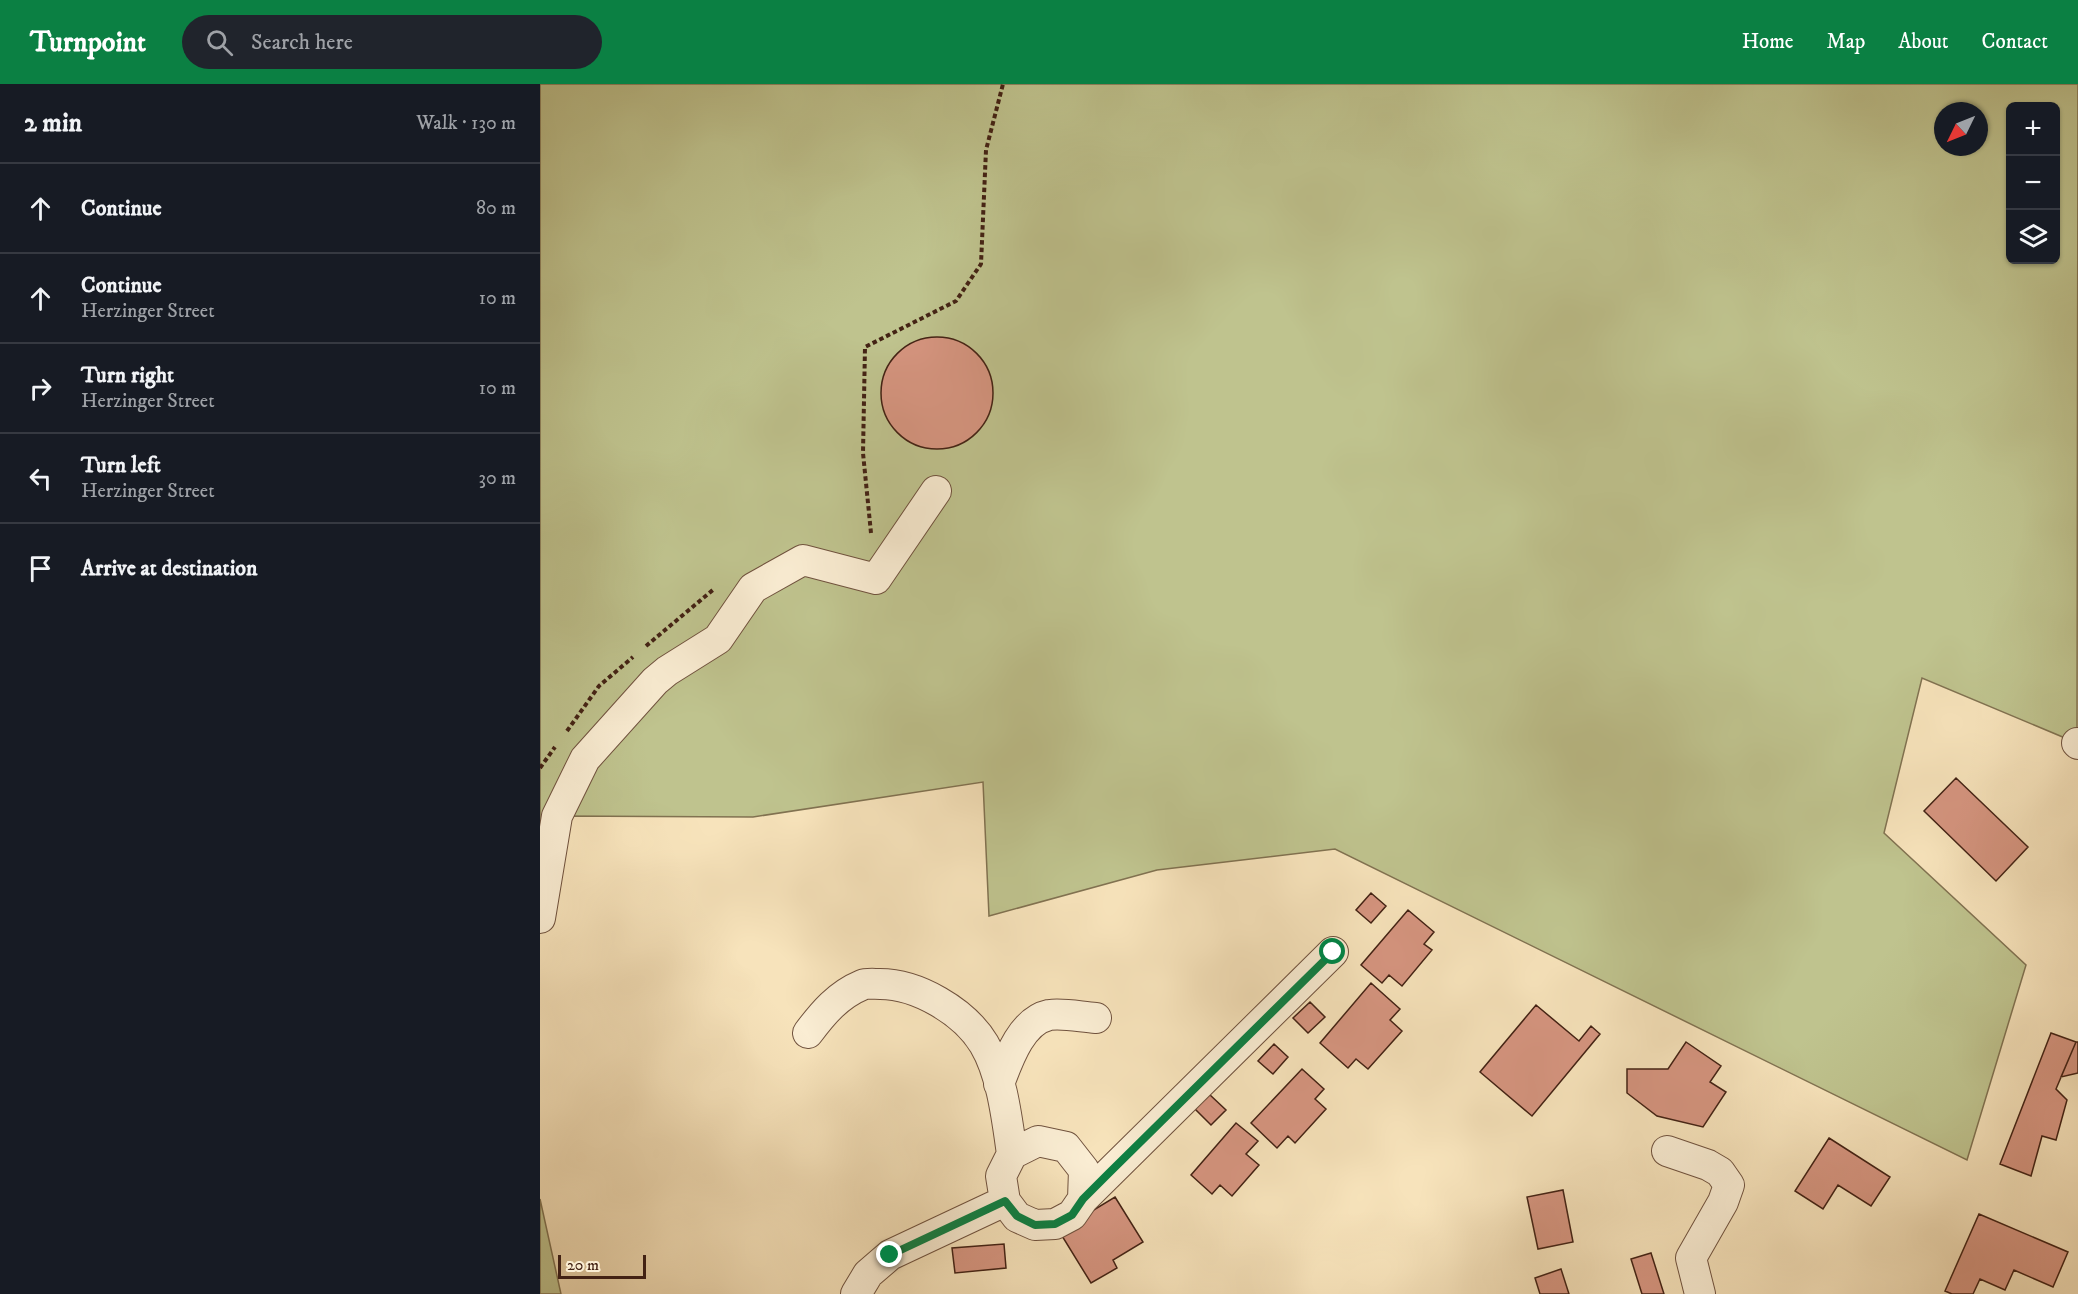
<!DOCTYPE html>
<meta charset="utf-8">
<style>
:root{--surface:#171b24;--page:#20242c;--text:#f1f3f6;--muted:#9ea1a6;--line:#363941;--accent:#0b8043}
body{margin:0;font-family:"IM FELL DW Pica",serif;background:var(--page);color:var(--text)}
.controls{position:absolute;right:18px;top:18px;display:grid;overflow:hidden;border-radius:9px;box-shadow:0 2px 4px #0004}
.controls button{width:54px;height:54px;display:grid;place-items:center;padding:0;border:0;border-bottom:2px solid var(--line);background:var(--surface);color:var(--text);font:30px sans-serif}
.compass{position:absolute;left:1394px;top:18px;width:54px;height:54px;border-radius:50%;background:var(--surface);box-shadow:0 2px 4px #0004;rotate:227deg}
.scale{position:absolute;left:18px;bottom:15px;width:88px;box-sizing:border-box;padding-left:6px;border:3px solid #432214;border-top:0;font-size:16px;line-height:21px;white-space:nowrap;color:#432214;-webkit-text-stroke:4px #faedd3;paint-order:stroke}
.stop{position:absolute;width:18px;height:18px;margin:-14px;border:4px solid #0b8043;border-radius:50%;background:#fff}
.stop.end{background:#0b8043;border-color:#fff;box-shadow:0 2px 6px #0008}
.list{margin:0;padding:0;list-style:none}
h2{display:flex;justify-content:space-between;align-items:center;height:78px;margin:0;padding:0 24px;font-size:26px}
h2 small{font-size:20px;font-weight:400;color:var(--muted)}
.list li{display:grid;grid-template-columns:39px 1fr auto;gap:18px;align-items:center;box-sizing:border-box;height:90px;padding:0 24px;border-top:2px solid var(--line)}
.list b{display:block;font-size:22px;white-space:nowrap}
.list p{margin:0;font-size:20px;white-space:nowrap;color:var(--muted)}
.list em{font-size:20px;font-style:normal;color:var(--muted)}
.icon{flex:none;width:33px;height:33px;fill:none;stroke:currentColor;stroke-width:2;stroke-linecap:round;stroke-linejoin:round}
.map{position:relative;flex:none;width:1538px;height:1210px;overflow:hidden}
header{display:flex;align-items:center;gap:36px;box-sizing:border-box;height:84px;padding:0 30px;background:var(--accent);color:#fff}
header strong{font-size:28px}
nav{display:flex;gap:33px;margin-inline-start:auto;font-size:21px}
.search{width:420px;height:54px;background:var(--page);display:flex;align-items:center;gap:15px;box-sizing:border-box;padding:0 21px;border-radius:33px;color:var(--muted);font-size:22px}
main{display:flex}
aside{flex:1;background:var(--surface)}
.map>svg:first-child{display:block}
.green{fill:#bfc38e;stroke:#817251;stroke-width:1.5;fill-rule:evenodd}
.building{fill:#d69580;stroke:#432214;stroke-width:1.5}
.lines{fill:none;stroke-linecap:round;stroke-linejoin:round}
.minor-casing{stroke:#70523e;stroke-width:32}
.path{stroke:#432214;stroke-width:4;stroke-dasharray:4.5 3;stroke-linecap:butt}
.minor{stroke:#faedd3;stroke-width:30}
.route{stroke:#0b8043;stroke-width:8}
</style>
<header>
<strong>Turnpoint</strong>
<div class="search"><svg class="icon" aria-label="search" viewBox="0 0 24 24"><circle cx="10" cy="10" r="6"/><path d="M15 15l6 6"/></svg>Search here</div>
<nav><a>Home</a><a>Map</a><a>About</a><a>Contact</a></nav>
</header>
<main>
<aside>
<h2>2 min<small>Walk · 130 m</small></h2>
<ul class="list">
<li><svg class="icon" aria-label="ahead" viewBox="0 0 24 24"><path d="M12 20V5M6 11l6-6 6 6"/></svg><div><b>Continue</b></div><em>80 m</em></li>
<li><svg class="icon" aria-label="ahead" viewBox="0 0 24 24"><path d="M12 20V5M6 11l6-6 6 6"/></svg><div><b>Continue</b><p>Herzinger Street</p></div><em>10 m</em></li>
<li><svg class="icon" aria-label="right" viewBox="0 0 24 24"><path d="M7 20v-9h11M14 6l5 5-5 5"/></svg><div><b>Turn right</b><p>Herzinger Street</p></div><em>10 m</em></li>
<li><svg class="icon" aria-label="left" viewBox="0 0 24 24"><path d="M17 20v-9H6M10 6l-5 5 5 5"/></svg><div><b>Turn left</b><p>Herzinger Street</p></div><em>30 m</em></li>
<li><svg class="icon" aria-label="arrive" viewBox="0 0 24 24"><path d="M6 21V4h12l-3 4 3 4H6"/></svg><div><b>Arrive at destination</b></div></li>
</ul>
</aside>
<div class="map">
<svg width="1538" height="1210" viewBox="0 0 1538 1210">
<rect width="100%" height="100%" fill="#f7e3bb"/>
<filter id="stains"><feTurbulence type="fractalNoise" baseFrequency=".00333" numOctaves="4"/><feColorMatrix values="0 0 0 0 .2 0 0 0 0 .09 0 0 0 0 .02 0 0 0 .5 -.17"/></filter>
<radialGradient id="worn" r=".72"><stop offset=".6" stop-color="#630" stop-opacity="0"/><stop offset="1" stop-color="#630" stop-opacity=".3"/></radialGradient>
<path class="green" d="M0,0H1538L1537,659L1382,594L1344,749L1486,881L1427,1076L795,765L617,786L449,832L443,698L213,733L17,732L0,843ZM1470,22H1516V176H1470ZM1403,27H1439V63H1403Z
M0,1115L21,1210H0Z"/>
<path class="building" d="M341 309a56 56 0 1 1 112 0a56 56 0 1 1-112 0Z
M1416,694L1488,763L1456,797L1384,727Z
M831,809L846,822L831,839L816,826Z
M868,826L894,848L884,860L892,866L862,902L849,891L842,899L821,881Z
M831,899L860,925L850,936L862,947L828,985L816,975L808,984L780,959Z
M770,918L785,933L768,949L753,934Z
M996,921L1039,957L1051,942L1060,950L992,1032L940,988Z
M1511,949L1536,958L1516,1005L1527,1016L1516,1056L1502,1052L1491,1092L1460,1080Z
M1146,958L1181,982L1170,998L1186,1008L1163,1043L1117,1032L1087,1009V985H1128Z
M1536,958H1538V989L1521,993Z
M734,960L748,973L733,990L718,977Z
M762,985L784,1005L775,1015L786,1025L755,1059L748,1052L737,1064L711,1039Z
M669,1010L686,1026L671,1041L654,1024Z
M696,1039L718,1057L706,1070L719,1081L692,1112L680,1101L672,1110L651,1091Z
M1289,1054L1350,1093L1331,1122L1298,1101L1283,1125L1255,1107Z
M1023,1106L1033,1158L998,1165L987,1113Z
M575,1113L603,1158L573,1176L577,1184L551,1199L519,1147Z
M1439,1130L1528,1168L1513,1203L1474,1186L1465,1206L1440,1195L1433,1210H1412L1405,1207Z
M464,1160L466,1184L415,1189L412,1164Z
M1111,1169L1124,1210H1102L1091,1175Z
M1021,1185L1029,1210H1000L995,1194Z"/>
<g class="lines">
<g class="minor-casing">
<path id="minor" d="M1537,659L1538,660
M0,834L17,732L45,675L115,597L127,587L178,555L213,504L263,476L336,495L396,407
M268,949C283,929 298,911 322,901C327,899 334,900 340,900C377,900 424,927 444,960C462,990 467,1035 472,1070
M459,1000C468,976 481,937 509,931C524,929 541,933 556,934
M498,1057L526,1063L544,1086L543,1115L532,1131L515,1140L495,1141L477,1133L465,1117L461,1092L472,1070Z
M1127,1067L1168,1081L1180,1088L1189,1101L1183,1118L1151,1174L1160,1210
M543,1115L793,868
M316,1210L328,1190L350,1171L465,1117"/>
</g>
<path class="path" d="M331,449L323,369L325,263L416,217L441,180L446,66L463,0
M106,562L174,505
M27,647L59,602L93,573
M0,684L15,663"/>
<use href="#minor" class="minor"/>
</g>
<g class="lines">
<path class="route" d="M350,1171L465,1117L477,1132L495,1141L515,1140L532,1131L543,1115L570,1088L793,868"/>
</g>
<rect width="100%" height="100%" filter="url(#stains)"/>
<rect width="100%" height="100%" fill="url(#worn)"/>
</svg>
<div class="controls">
<button>+</button>
<button>−</button>
<button><svg class="icon" aria-label="layers" viewBox="0 0 24 24"><path d="M12 4l9 5-9 5-9-5zM3 14l9 5 9-5"/></svg></button>
</div>
<svg class="compass" viewBox="-18 -18 36 36"><path d="M0-13l5 13h-10z" fill="#e53935"/><path d="M0 13l5-13h-10z" fill="#9ea1a6"/></svg>
<div class="scale">20 m</div>
<div class="stop" style="left:793px;top:868px"></div>
<div class="stop end" style="left:350px;top:1171px"></div>
</div>
</main>
